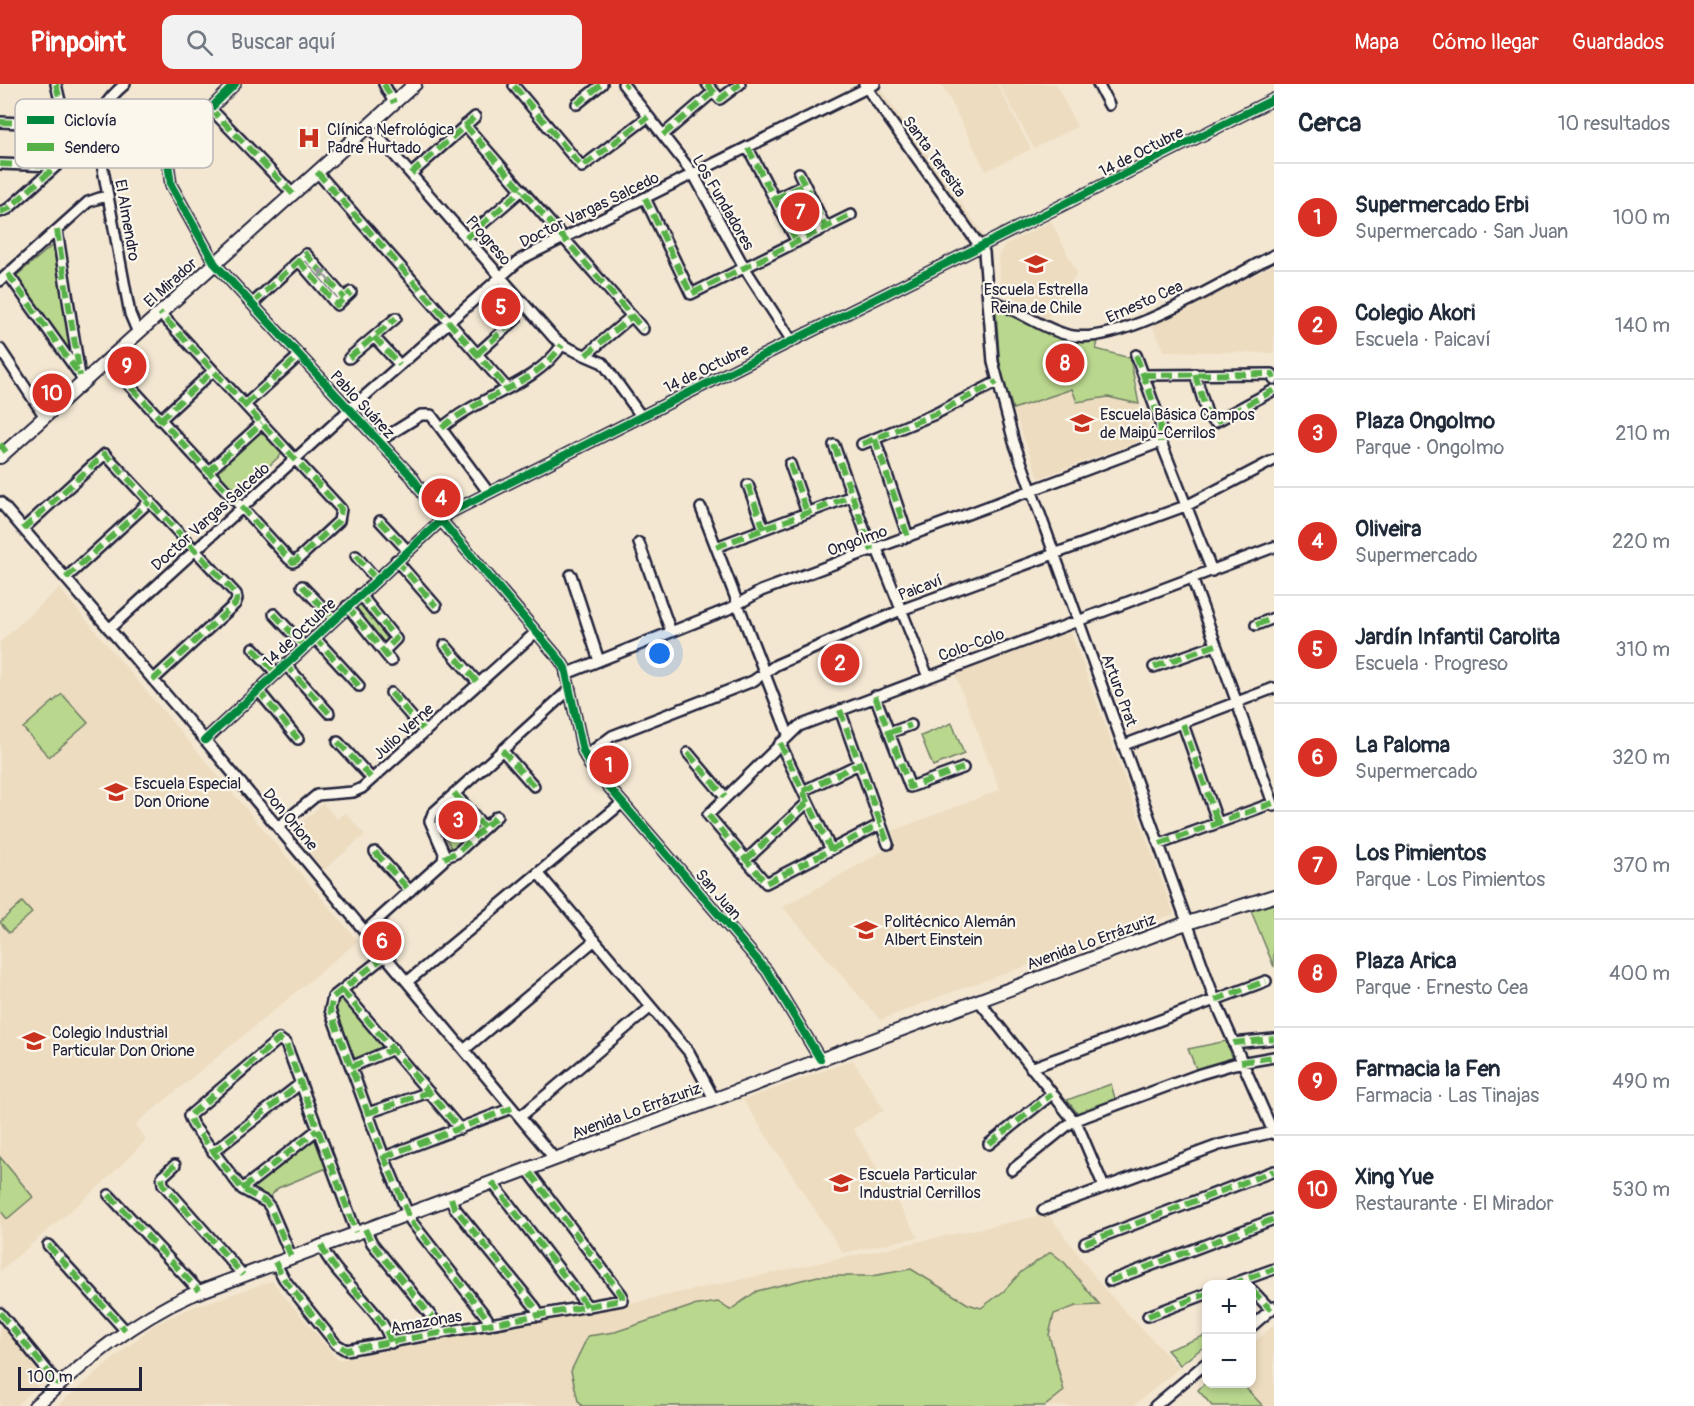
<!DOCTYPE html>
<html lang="es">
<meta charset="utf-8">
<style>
:root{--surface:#fff;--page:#f2f2f3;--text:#1f2937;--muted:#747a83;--line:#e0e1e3;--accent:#d93025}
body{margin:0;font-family:Pangolin,sans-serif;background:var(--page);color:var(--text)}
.controls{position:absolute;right:18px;bottom:18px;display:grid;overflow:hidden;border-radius:12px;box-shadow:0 3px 9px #0003}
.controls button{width:54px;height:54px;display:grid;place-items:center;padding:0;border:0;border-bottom:2px solid var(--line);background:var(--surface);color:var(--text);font:30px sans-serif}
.scale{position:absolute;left:18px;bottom:15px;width:124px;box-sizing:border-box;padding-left:6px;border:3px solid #22223b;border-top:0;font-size:16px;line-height:21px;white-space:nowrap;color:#22223b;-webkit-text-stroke:4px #fbf7ec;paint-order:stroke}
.you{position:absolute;left:660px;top:570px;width:21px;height:21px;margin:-15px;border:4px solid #fff;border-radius:50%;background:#1a73e8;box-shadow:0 0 0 9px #1a73e833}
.badge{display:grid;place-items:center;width:39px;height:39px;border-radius:50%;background:var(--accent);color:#fff;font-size:20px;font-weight:700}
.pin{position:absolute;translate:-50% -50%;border:3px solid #fff;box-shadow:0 2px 6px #0006}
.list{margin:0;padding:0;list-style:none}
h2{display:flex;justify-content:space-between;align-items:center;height:78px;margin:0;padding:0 24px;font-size:26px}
h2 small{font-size:20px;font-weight:400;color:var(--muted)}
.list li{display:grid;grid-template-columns:39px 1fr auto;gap:18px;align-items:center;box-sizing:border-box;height:108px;padding:0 24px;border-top:2px solid var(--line)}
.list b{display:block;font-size:22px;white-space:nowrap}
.list p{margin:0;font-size:20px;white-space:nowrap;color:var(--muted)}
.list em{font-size:20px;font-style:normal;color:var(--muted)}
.icon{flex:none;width:33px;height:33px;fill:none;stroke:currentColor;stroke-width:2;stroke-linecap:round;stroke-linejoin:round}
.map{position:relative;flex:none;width:1274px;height:1322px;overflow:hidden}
header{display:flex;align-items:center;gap:36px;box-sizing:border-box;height:84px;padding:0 30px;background:var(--accent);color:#fff}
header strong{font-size:28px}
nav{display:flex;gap:33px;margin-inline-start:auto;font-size:21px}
.search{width:420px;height:54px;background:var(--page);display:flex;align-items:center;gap:15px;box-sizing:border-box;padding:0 21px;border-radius:12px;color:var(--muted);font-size:22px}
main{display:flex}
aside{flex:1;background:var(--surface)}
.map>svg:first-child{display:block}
.built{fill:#eddcbf}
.green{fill:#bad78e;stroke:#6e7c64;stroke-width:1.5}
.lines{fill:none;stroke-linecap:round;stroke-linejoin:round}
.minor-casing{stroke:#22223b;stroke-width:14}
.major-casing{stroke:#22223b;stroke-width:16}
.minor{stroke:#fbf7ec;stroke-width:9}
.major{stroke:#fbf7ec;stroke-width:12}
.quiet{stroke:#55b146;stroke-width:6;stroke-dasharray:12 6;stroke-linecap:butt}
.cycleway-casing{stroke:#fbf7ec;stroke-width:11}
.cycleway{stroke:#00873e;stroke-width:8}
.oneway{stroke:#99979c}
.labels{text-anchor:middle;stroke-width:4.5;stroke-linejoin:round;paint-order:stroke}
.poi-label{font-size:16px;fill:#22223b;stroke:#fbf7ec;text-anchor:start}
.street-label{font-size:16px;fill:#22223b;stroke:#fbf7ec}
.key{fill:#fbf7ec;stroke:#bab7b7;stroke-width:1.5}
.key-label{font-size:16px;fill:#22223b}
</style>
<header>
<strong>Pinpoint</strong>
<div class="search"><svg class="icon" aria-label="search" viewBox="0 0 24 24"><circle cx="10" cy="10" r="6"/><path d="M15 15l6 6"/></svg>Buscar aquí</div>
<nav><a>Mapa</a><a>Cómo llegar</a><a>Guardados</a></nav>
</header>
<main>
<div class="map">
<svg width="1274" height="1322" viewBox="0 0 1274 1322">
<rect width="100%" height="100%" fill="#f3e7d2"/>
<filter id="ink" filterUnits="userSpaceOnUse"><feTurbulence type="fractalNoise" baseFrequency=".0167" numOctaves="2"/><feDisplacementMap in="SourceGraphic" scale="12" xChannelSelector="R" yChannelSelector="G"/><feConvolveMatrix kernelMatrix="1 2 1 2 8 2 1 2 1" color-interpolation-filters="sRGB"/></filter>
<g filter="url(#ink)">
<path class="built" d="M856,0H877L985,153L972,160Z
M942,0H997L1031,65L986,87Z
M999,0H1056L1077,43L1034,64Z
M1051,137L1077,189L1047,235L1003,206L1000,199L999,171L1005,161Z
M1274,181V269L1165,267L1152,242Z
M1072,305L1078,318L1108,313L1139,320L1151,353L1039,394L1013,325Z
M59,504L358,857L136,1040L146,1056L103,1099L0,1187V558Z
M1071,548L1174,830L952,908L880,936L783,823L896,760L892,747L1000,706L955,590Z
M323,719L337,735L345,728L365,751L324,786L291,748Z
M853,976L884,1026L853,1045L918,1153L843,1169L743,1016Z
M1048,1130L1105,1206L1179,1284L1133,1322H57L154,1241L188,1225L272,1197L338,1276L631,1219Z
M0,1239L47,1295L15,1322H0Z
M1274,1241V1322H1263L1242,1300H1252V1260Z"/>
<path class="green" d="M803,103L820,142L798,152L779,115Z
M54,160L81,281L78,283L15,193Z
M996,227H1002L1070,256L1098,258L1096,265L1130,274L1139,320L1108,313L1077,318L1072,305L1013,325L1000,284Z
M260,344L283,369L235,413L212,388Z
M358,517L392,555L382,564L348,526Z
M62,610L88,639L49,673L23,644Z
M952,639L964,670L933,682L921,652Z
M458,715L479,742L452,766L441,742L442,729Z
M22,818L32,829L9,849L0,838Z
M1274,819V883L1249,822Z
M342,909L387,963L353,979L333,927L334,918Z
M1226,957L1233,974L1197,987L1188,965Z
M1111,1000L1116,1018L1083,1031L1078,1030L1067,1016Z
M315,1052L327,1084L278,1104L269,1114L248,1103Z
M0,1073L33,1113L7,1135L0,1126Z
M1051,1168L1065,1179L1100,1221L1076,1222L1054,1230L1049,1251L1064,1307L1045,1322H582L578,1317L571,1287L588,1252L615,1248L692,1222L718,1218L730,1226L757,1207L818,1192H872L911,1185L968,1220L981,1224L1004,1207L1021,1188Z
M1206,1251V1261L1180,1281L1167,1266Z
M1206,1298L1242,1300L1263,1322H1212L1198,1306Z"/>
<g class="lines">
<g class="minor-casing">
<path id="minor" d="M56,0L72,68
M125,0C107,15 96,30 97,53L130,230L138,249
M235,0L177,58L168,79L171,101L215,180L412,393L440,435L560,576L565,584L583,667L589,680L767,887L820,975
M384,0L394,19
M623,0L694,91L744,183L792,257
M707,0L720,15L740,0
M864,0L984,168L993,278L1014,358L1215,916L1274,1050
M1098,0L1109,21
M514,2L582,83L648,33
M577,20L602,0
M210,24L293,110
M0,38L65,41
M368,41L554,254L566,263L603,279L641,332
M465,41L643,245
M663,51L713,8
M748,64L797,158
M0,80L55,82
M317,88L507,304
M799,89L826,144
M411,90L475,33
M645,114L691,210L851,131
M775,115L804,101
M0,128L8,125L72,68L97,53
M57,146L80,292
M466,154L522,106
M299,177L337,221L351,208
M8,190L78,288
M0,197L88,118L108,111
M989,216C1017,224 1040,244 1068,251C1118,264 1227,195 1274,171
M252,220L306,170L344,214
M374,253L400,281
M0,265L45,333
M477,270L516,235
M586,271L632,232
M1136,271L1160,337L1161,358L1212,487
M349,274L396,234
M107,277L289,475L293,478L297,476L339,437L341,425L160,229
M1195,290L1208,333L1215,338L1274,306
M1144,291L1272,290L1274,295
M245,321L300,271
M160,336L213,287
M442,344C478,312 535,302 562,261
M875,355L908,453
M379,357L421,331H431L489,409
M862,360L935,330L997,298
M834,361L872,467
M790,380L807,429
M208,388L262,339
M748,401L764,445
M0,418L205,656L554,1074
M701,424L788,650
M380,437L407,466
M23,445L105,370L236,510L237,515L235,520L153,596
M639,459L671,548
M716,463L852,412
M877,465L928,593
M356,472L376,495
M396,476L436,522
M571,491L599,577
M66,494L150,417
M1192,494L1274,722
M302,502L334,535
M360,510L396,555L384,567
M347,522L391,577
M274,530L304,562
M1256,541L1274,534
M109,545L350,325L521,175L875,0
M314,553L359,602
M445,561L479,600
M253,564L276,589
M285,580L329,629
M1154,583L1216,561
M566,590L731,524L761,507L1161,358
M258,606L298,655
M391,609L425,648
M875,612L910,703L963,684
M840,626L888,760
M1183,640L1218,739
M889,649L911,641
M205,656L449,429L1274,15
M338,658L372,695
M780,659L831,766
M1124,661L1274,604
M502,666L534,702
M688,669L725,713
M585,672L612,652L753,597L776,581L901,526L1188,421L1274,376
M803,707L859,680
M454,709L484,743
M881,740L766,799L708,731L799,642L1274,463
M278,743L317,711L353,708L362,704L536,548
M1160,760L1273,719
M375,768L410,807
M444,774L458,768L497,732
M746,776L808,718
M538,789L689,968L714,1015
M365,847L443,777L444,769L430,737L433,729L570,605
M385,872L333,913L330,926L384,1073L411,1137L487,1234L489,1241
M407,898L622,719
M342,906L460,1045
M979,917L1078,1042L1104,1103
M1233,959L1274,955
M464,966L595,856
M351,983L393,965
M1031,984L1266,897
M368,1029L429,1008
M520,1033L651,923
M989,1060L1052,1010
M213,1068L300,1000
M384,1073L512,1024
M175,1081L162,1093L163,1100L243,1191
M1012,1086L1073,1037L1200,990L1234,980L1274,973
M492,1098L588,1223
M242,1105L317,1046
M109,1111L199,1207
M451,1114L454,1123L535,1223L539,1232
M1043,1126L1219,1061L1274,1048
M365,1145L372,1159L435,1237L439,1250
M1085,1159L1274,1087
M48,1161L125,1246
M321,1161C336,1196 381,1223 391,1259
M291,1172L270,1123L266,1118L242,1105L193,1041L189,1032L279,955L286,960L356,1148
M275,1178L284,1195L336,1260L346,1266L622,1216V1211L527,1085
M1110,1197L1274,1135
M1232,1200L1274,1185
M1252,1206L1271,1226
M0,1229L59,1301
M1148,1232L1206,1210
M1252,1242L1274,1223
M1155,1322L1206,1279"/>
</g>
<g class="major-casing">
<path id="major" d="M0,373L415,0
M35,1322C84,1279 130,1238 191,1211L1181,841L1274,812"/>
</g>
<use href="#minor" class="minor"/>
<use href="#major" class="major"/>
<path class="quiet" d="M56,0L72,68
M384,0L394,19
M707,0L720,15L740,0
M514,2L582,83L648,33
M624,2L627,0
M577,20L602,0
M210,24L293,110
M0,38L65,41
M465,41L643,245
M663,51L713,8
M748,64L797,158
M0,80L55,82
M317,88L507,304
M799,89L826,144
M411,90L475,33
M645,114L691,210L851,131
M775,115L804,101
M0,128L8,125L72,68L97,53
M57,146L80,292
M466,154L522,106
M299,177L337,221L351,208
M8,190L79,290
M252,220L306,170L344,214
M374,253L400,281
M477,270L516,235
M586,271L632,232
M1136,271L1160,337L1161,358
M349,274L396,234
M107,277L289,475L293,478L297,476L339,437L341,425L160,229
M1195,290L1208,333L1215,338L1274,306
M1144,291L1272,290L1274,295
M245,321L300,271
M160,336L213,287
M442,344C478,312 535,302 562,261
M875,355L908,453
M0,360L6,368
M862,360L935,330L997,298
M834,361L872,467
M790,380L807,429
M208,388L262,339
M748,401L764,445
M380,437L407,466
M23,445L105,370L236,510L237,515L235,520L153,596
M716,463L852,412
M356,472L376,495
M396,476L436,522
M66,494L150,417
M302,502L334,535
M360,510L396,555L384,567
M347,522L391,577
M274,530L304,562
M1256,541L1274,534
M314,553L359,602
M445,561L479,600
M253,564L276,589
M285,580L329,629
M1154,583L1216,561
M258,606L298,655
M391,609L425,648
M875,612L910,703L963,684
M840,626L888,760
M1183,640L1218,739
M889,649L911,641
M338,658L372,695
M780,659L831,766
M502,666L534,702
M688,669L725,713
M803,707L859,680
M454,709L484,743
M708,731L766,799L881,740
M1160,760L1273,719
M375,768L410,807
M444,774L458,768L497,732
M746,776L808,718
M385,872L333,913L330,926L384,1073L411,1137L487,1234L489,1241
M342,906L460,1045
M1215,916L1266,897
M1233,959L1274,955
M1241,978L1274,973
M351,983L393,965
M368,1029L429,1008
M989,1060L1052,1010
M213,1068L300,1000
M384,1073L512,1024
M175,1081L162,1093L163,1100L243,1191
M492,1098L588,1223
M242,1105L317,1046
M109,1111L199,1207
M451,1114L454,1123L535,1223L539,1232
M365,1145L372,1159L435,1237L439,1250
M1085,1159L1274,1087
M48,1161L125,1246
M321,1161C336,1196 381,1223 391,1259
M291,1172L270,1123L266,1118L242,1105L193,1041L189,1032L279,955L286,960L356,1148
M275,1178L284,1195L336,1260L346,1266L622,1216V1211L527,1085
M1110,1197L1274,1135
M1232,1200L1274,1185
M1252,1206L1271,1226
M0,1229L59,1301
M1148,1232L1206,1210"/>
<g class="cycleway-casing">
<path id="cycleway" d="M235,0L177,58L168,79L171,101L215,180L412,393L440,435L560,576L565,584L583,667L589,680L767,887L820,975
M205,656L449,429L1274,15"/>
</g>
<use href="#cycleway" class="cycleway"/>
</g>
<defs><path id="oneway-shaft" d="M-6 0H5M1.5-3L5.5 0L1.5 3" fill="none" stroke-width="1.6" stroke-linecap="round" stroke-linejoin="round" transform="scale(1.5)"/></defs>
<use class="oneway" href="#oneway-shaft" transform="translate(325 192) rotate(-131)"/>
</g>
<defs>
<g id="hospital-bare" transform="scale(1.8)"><path d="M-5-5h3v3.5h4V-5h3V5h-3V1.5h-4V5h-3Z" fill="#c8321e" stroke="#fbf7ec" stroke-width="2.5" paint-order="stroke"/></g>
<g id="school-bare" transform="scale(1.8)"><path d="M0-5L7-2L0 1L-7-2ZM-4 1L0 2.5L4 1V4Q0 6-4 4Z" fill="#c8321e" stroke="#fbf7ec" stroke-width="2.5" paint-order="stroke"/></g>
</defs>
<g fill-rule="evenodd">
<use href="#hospital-bare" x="309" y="54"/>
<use href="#school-bare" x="1036" y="180"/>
<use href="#school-bare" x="1082" y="339"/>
<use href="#school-bare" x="116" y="708"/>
<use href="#school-bare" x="866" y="846"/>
<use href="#school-bare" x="34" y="957"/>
<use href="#school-bare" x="841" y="1099"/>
</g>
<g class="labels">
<g class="poi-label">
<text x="327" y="51">Clínica Nefrológica<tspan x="327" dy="18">Padre Hurtado</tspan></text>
<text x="1036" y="211" text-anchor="middle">Escuela Estrella<tspan x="1036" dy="18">Reina de Chile</tspan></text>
<text x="1100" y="336">Escuela Básica Campos<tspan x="1100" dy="18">de Maipú-Cerrilos</tspan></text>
<text x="134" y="705">Escuela Especial<tspan x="134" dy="18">Don Orione</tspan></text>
<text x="884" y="843">Politécnico Alemán<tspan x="884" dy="18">Albert Einstein</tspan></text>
<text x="52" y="954">Colegio Industrial<tspan x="52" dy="18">Particular Don Orione</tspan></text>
<text x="859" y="1096">Escuela Particular<tspan x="859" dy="18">Industrial Cerrillos</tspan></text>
</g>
<g class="street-label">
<text transform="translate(1141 67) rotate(-27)" y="6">14 de Octubre</text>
<text transform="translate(935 72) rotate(54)" y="6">Santa Teresita</text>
<text transform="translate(724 118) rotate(60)" y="6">Los Fundadores</text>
<text transform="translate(589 125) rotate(-26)" y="6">Doctor Vargas Salcedo</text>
<text transform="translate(128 136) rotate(80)" y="6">El Almendro</text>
<text transform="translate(489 156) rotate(49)" y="6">Progreso</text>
<text transform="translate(170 198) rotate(-42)" y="6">El Mirador</text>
<text transform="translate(1144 217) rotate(-24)" y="6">Ernesto Cea</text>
<text transform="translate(706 284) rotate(-26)" y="6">14 de Octubre</text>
<text transform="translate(363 320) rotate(47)" y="6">Pablo Suárez</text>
<text transform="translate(210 432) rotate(-42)" y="6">Doctor Vargas Salcedo</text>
<text transform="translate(857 456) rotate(-20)" y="6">Ongolmo</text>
<text transform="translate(920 503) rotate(-21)" y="6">Paicaví</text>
<text transform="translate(299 548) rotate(-43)" y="6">14 de Octubre</text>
<text transform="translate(971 560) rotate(-20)" y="6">Colo-Colo</text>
<text transform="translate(1120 606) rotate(70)" y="6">Arturo Prat</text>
<text transform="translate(403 647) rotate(-42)" y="6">Julio Verne</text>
<text transform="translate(291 735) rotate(50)" y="6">Don Orione</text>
<text transform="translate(719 810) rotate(49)" y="6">San Juan</text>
<text transform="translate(1091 857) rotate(-20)" y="6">Avenida Lo Errázuriz</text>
<text transform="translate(636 1026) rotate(-20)" y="6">Avenida Lo Errázuriz</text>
<text transform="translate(426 1237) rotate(-10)" y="6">Amazonas</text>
</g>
</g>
<rect x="15" y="15" width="198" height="69" rx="9" class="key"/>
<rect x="27" y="32" width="27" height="8" fill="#00873e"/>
<rect x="27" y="59" width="27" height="8" fill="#55b146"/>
<g class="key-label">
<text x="64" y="42">Ciclovía</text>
<text x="64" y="69">Sendero</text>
</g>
</svg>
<div class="controls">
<button>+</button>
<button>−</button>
</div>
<div class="scale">100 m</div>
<div class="you"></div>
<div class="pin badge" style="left:609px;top:681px">1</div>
<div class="pin badge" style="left:840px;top:579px">2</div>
<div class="pin badge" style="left:458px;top:736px">3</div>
<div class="pin badge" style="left:441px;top:414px">4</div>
<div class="pin badge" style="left:501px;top:223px">5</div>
<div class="pin badge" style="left:382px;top:857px">6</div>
<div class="pin badge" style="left:800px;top:128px">7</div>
<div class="pin badge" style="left:1065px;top:279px">8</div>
<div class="pin badge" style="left:127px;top:282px">9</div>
<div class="pin badge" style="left:52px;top:309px">10</div>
</div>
<aside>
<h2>Cerca<small>10 resultados</small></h2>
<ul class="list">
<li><span class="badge">1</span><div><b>Supermercado Erbi</b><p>Supermercado · San Juan</p></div><em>100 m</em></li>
<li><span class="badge">2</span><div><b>Colegio Akori</b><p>Escuela · Paicaví</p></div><em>140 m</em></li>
<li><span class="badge">3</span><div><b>Plaza Ongolmo</b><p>Parque · Ongolmo</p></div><em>210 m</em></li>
<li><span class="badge">4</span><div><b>Oliveira</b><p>Supermercado</p></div><em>220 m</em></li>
<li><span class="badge">5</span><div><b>Jardín Infantil Carolita</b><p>Escuela · Progreso</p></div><em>310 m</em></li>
<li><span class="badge">6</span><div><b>La Paloma</b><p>Supermercado</p></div><em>320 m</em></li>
<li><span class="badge">7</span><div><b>Los Pimientos</b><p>Parque · Los Pimientos</p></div><em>370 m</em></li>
<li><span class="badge">8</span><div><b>Plaza Arica</b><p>Parque · Ernesto Cea</p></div><em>400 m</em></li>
<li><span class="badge">9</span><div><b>Farmacia la Fen</b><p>Farmacia · Las Tinajas</p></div><em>490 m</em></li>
<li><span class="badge">10</span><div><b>Xing Yue</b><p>Restaurante · El Mirador</p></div><em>530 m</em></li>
</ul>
</aside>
</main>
